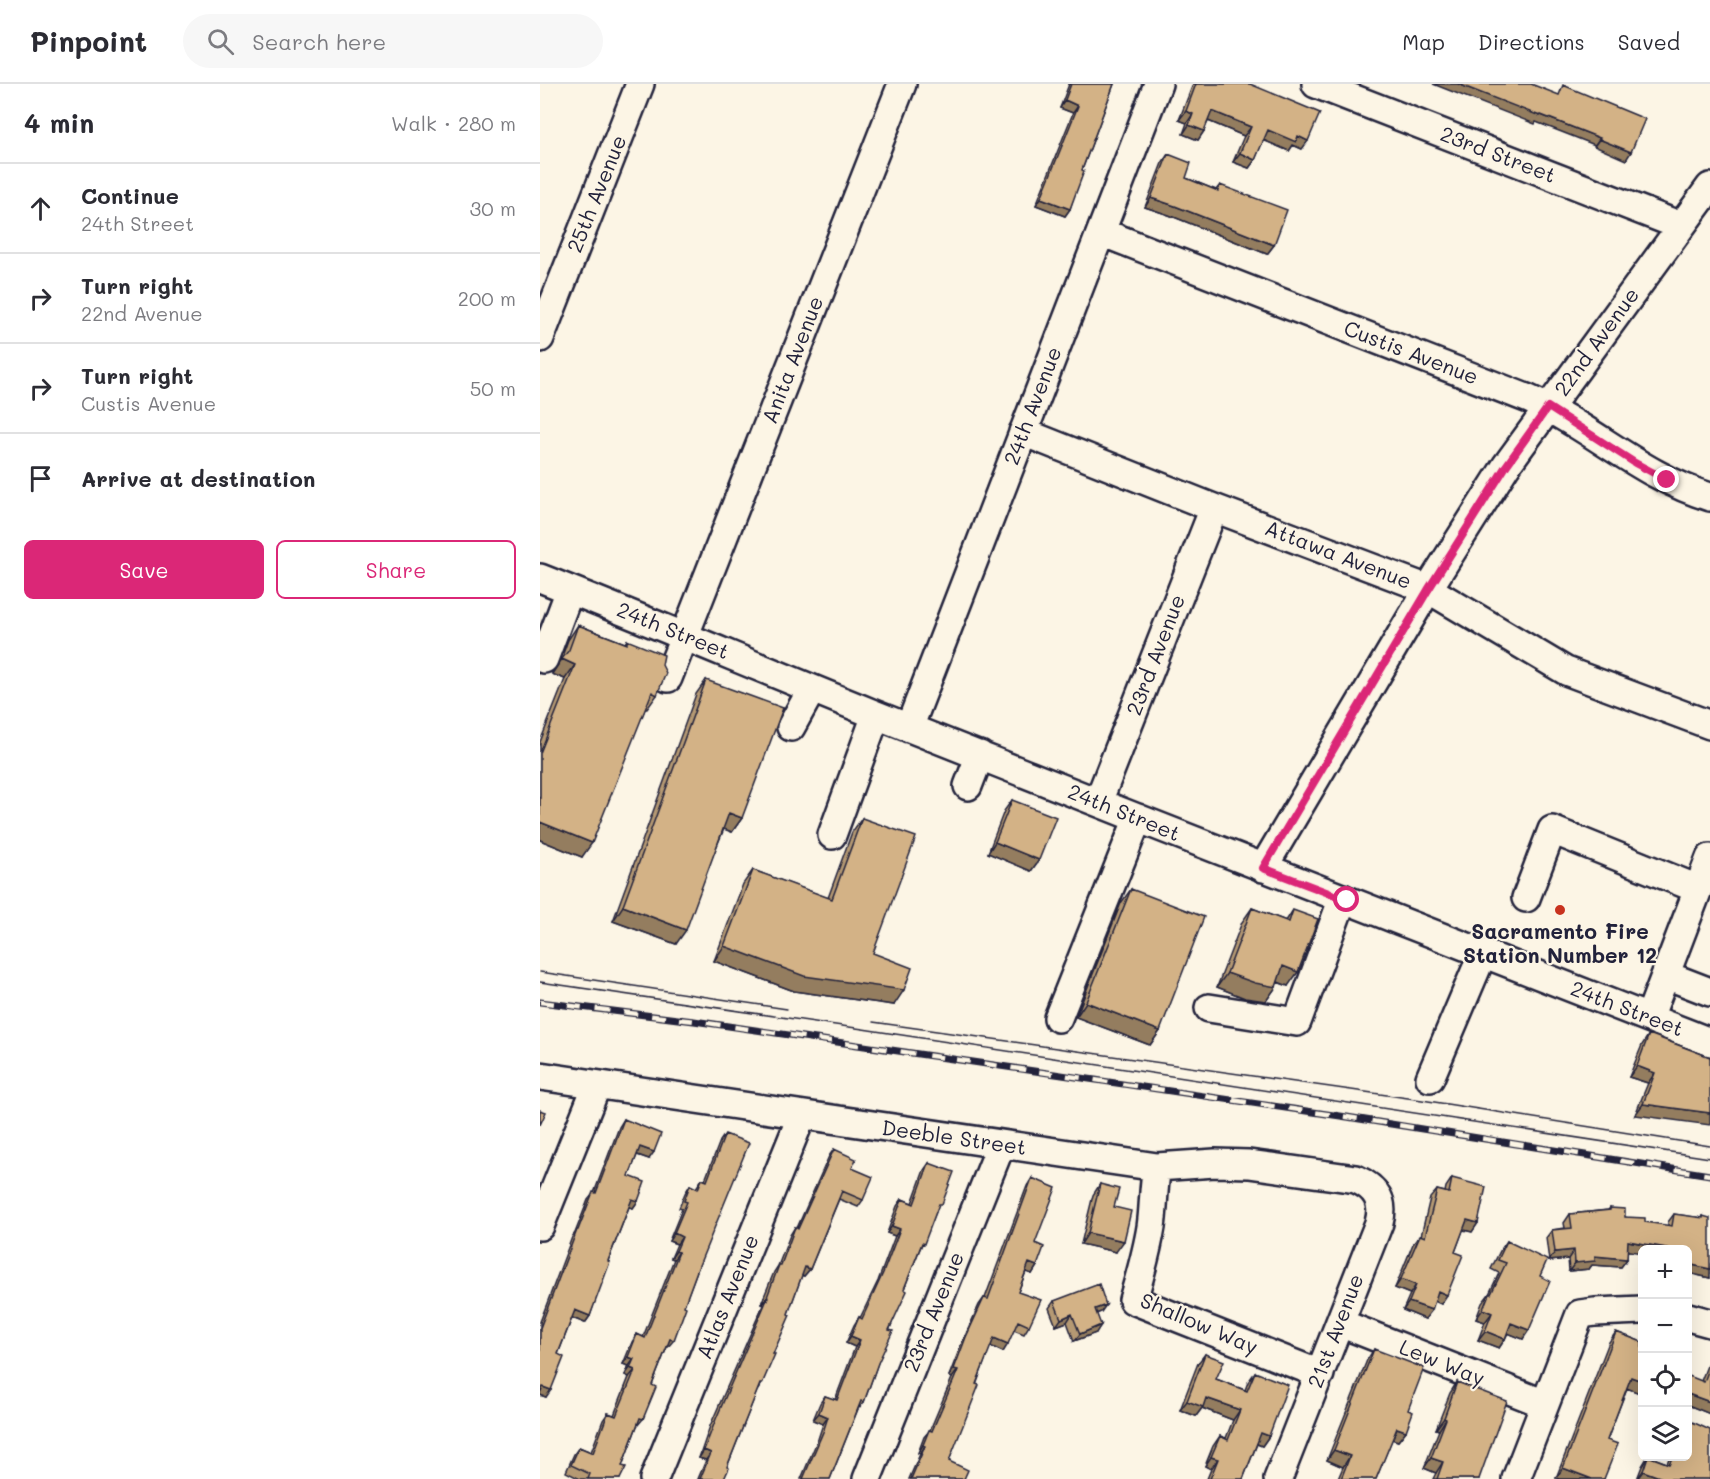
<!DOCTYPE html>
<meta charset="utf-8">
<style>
:root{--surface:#fff;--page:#f7f7f7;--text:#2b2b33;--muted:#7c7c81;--line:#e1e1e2;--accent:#db2777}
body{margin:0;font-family:Mali,sans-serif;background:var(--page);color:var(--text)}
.controls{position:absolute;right:18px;bottom:18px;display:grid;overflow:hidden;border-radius:9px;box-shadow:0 6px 24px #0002}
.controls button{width:54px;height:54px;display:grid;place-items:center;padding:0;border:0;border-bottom:2px solid var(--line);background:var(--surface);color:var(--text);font:30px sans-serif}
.stop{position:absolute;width:18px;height:18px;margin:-14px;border:4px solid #db2777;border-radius:50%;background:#fff}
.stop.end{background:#db2777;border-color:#fff;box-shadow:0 2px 6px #0008}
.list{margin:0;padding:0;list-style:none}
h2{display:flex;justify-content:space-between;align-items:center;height:78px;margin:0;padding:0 24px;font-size:26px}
h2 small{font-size:20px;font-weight:400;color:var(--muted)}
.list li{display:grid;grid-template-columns:39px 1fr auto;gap:18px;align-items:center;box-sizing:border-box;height:90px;padding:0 24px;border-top:2px solid var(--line)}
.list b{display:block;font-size:22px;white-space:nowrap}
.list p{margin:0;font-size:20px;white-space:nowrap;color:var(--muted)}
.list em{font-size:20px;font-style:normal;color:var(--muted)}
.actions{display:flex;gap:12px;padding:18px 24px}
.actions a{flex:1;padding:14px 0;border:2px solid var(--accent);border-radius:9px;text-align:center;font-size:21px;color:var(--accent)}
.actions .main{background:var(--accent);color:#fff}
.icon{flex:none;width:33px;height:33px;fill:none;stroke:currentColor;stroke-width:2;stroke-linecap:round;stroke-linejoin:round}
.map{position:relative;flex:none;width:1170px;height:1395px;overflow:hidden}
header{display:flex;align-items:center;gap:36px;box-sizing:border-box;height:84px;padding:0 30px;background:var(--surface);border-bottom:2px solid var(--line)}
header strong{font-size:28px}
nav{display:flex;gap:33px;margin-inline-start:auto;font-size:21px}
.search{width:420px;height:54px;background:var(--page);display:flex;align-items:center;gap:15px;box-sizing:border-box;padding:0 21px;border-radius:33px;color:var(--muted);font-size:22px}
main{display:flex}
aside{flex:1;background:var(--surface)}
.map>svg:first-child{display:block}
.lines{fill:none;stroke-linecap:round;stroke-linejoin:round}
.minor-casing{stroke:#22223b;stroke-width:32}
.minor{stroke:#fcf5e5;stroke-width:27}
.tram{stroke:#22223b;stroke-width:1.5}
.rail-casing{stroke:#22223b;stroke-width:7}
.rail{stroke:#fcf5e5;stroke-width:4.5;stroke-dasharray:14;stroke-linecap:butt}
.wall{fill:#b59973;stroke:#22223b;stroke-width:1.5}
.shaded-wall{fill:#947d5e;stroke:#22223b;stroke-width:1.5}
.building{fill:#d3b286;stroke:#22223b;stroke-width:1.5}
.route{stroke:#db2777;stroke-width:8}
.poi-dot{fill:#c8321e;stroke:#fcf5e5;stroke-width:2}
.labels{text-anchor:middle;stroke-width:4.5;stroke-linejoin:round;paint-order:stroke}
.street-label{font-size:21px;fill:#22223b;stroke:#fcf5e5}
.poi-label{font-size:21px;font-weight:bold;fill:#22223b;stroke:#fcf5e5}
</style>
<header>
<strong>Pinpoint</strong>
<div class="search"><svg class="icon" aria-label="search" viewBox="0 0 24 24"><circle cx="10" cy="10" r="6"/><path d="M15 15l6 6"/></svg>Search here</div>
<nav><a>Map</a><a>Directions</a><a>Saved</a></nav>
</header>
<main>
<aside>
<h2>4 min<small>Walk · 280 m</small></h2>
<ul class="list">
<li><svg class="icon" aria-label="ahead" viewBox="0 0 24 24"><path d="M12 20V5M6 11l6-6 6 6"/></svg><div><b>Continue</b><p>24th Street</p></div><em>30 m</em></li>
<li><svg class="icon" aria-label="right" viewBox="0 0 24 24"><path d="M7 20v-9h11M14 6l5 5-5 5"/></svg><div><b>Turn right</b><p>22nd Avenue</p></div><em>200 m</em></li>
<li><svg class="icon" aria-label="right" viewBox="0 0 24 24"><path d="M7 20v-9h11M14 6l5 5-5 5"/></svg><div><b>Turn right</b><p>Custis Avenue</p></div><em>50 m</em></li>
<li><svg class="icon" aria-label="arrive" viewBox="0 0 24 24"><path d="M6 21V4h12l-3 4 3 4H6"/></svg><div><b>Arrive at destination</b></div></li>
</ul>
<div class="actions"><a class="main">Save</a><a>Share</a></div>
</aside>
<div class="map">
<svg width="1170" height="1395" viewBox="0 0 1170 1395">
<rect width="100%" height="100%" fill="#fcf5e5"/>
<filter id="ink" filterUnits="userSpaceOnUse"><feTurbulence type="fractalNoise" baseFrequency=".0167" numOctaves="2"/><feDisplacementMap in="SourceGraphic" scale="12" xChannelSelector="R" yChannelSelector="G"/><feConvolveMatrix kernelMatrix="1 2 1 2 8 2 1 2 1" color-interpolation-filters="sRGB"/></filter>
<g filter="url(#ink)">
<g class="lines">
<g class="minor-casing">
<path id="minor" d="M776,0L1141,142
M561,148L989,315C1052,343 1103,393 1170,413
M0,254L100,0
M483,348L674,424L888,505L1026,587L1170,641
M0,494C112,538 222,585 334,630C612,741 891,848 1170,958
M4,575L30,506
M128,594L362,0
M251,643L272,605
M369,644L618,0
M428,702L440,671
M558,718L674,424
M292,751L336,631
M723,784L888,505L966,382L1170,103
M986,814L1012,746L1158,805
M1126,891L1170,908
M669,924L757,938L803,814
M518,934L598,734
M1109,934L1170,774
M0,992L617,1083L675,1079L709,1080L816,1095C836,1104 845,1117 839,1139L738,1395
M890,994L943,869
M617,1083C613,1103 614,1123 611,1143C607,1168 600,1192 593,1216L780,1290
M0,1142L57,1001
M1148,1233L1170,1239
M800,1239L1005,1320
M114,1395L262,1031
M327,1395L461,1061
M976,1395L1040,1230L1055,1228L1102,1226"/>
</g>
<use href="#minor" class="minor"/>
<path class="tram" d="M0,888L247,925
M0,898L316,944L1170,1074
M333,938L882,1016L1170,1062"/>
<g class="rail-casing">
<path id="rail" d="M0,918L154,937L807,1033L1170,1091"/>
</g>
<use href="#rail" class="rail"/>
</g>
<path class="wall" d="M529,0H574L542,86L530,125L525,132L496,121L533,29L520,24Z
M653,0H710L762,65L753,61L749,67L723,56L715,76L709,84L693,78L704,52L668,37L664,47L658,56L643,50L647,39L639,36Z
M628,70L646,94L676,106L680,101L734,161L727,170L629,131L605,123L622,79Z
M38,541L85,559L87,556L117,611L107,625H105L42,773L0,756V658L25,595L12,590L20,578L28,556Z
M166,596L202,734L192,748L184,745L136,860L73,837L156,610Z
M472,716L499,776L491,787L448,769L464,727Z
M322,734L333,869L354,921L254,907L174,877L203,800L213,786L288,814L312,748Z
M591,805L620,947L610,961L536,933L581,819Z
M712,824L746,837L753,826L748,902L737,898L736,903L726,917L705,914L677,903L702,838Z
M1109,950L1170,973L1095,1031L1108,999L1089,993L1102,961Z
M84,1035L109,1075L97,1071L89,1092L98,1117L93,1124L89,1123L68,1177L50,1232L45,1239L32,1234L18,1270L6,1313L0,1311V1238L32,1153L35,1149L48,1116L54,1109L79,1043Z
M185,1050L158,1184L128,1263H127L112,1301L103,1335L97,1342L82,1382L80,1395H40L26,1388L34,1370L39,1363L51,1368L63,1336L68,1329L74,1331L89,1293L85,1291L89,1282L83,1280L92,1258L97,1250L103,1253L134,1175L131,1174L137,1160L129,1157L142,1125L139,1124L145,1109L150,1101L156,1104L162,1095L165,1096L180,1057Z
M294,1065L312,1084L323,1116L318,1123L299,1115L270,1185L264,1192L262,1191L222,1300L217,1307L187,1383L184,1395H158L166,1376L159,1374L170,1342L223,1221L221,1220L234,1188L238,1182L250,1151L255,1143L257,1144L289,1072Z
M389,1079L396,1128L379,1167L364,1205L324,1318L318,1325L290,1395H261L278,1355L283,1340L273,1336L280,1319L285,1312L295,1316L315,1263L306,1259L314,1241L319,1233L320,1234L338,1197L355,1152L347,1149L357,1122L362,1115L372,1119L384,1086Z
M492,1094L495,1159L497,1182L492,1190L486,1188L478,1208L489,1242L484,1250L474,1246L463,1268L450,1262L409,1377L424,1395H369L380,1370L378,1369L384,1353L390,1346L412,1294L409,1292L421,1261L439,1221L444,1214H445L487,1102Z
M912,1094L938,1139L932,1148L923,1146L915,1168L901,1220L895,1217L885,1235L863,1226L870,1210L855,1204L873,1160L880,1151L881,1152L890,1114L897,1106L905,1108L906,1103Z
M560,1100L574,1123L576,1168L541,1160L553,1111Z
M1070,1124L1085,1133L1105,1138L1128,1142V1138L1134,1130L1162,1134L1163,1132L1170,1194L1148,1189V1166H1102L1087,1167V1175L1081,1183L1052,1181L1049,1185L1029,1187L1028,1175L1009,1177L1006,1154L1012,1146L1025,1144L1024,1139L1030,1130L1068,1126Z
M967,1157L1000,1192L983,1255L968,1249L965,1255L959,1264L938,1256L945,1238L936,1235L942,1219L949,1210L959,1189L951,1185L960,1167Z
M514,1217L561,1228L557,1229L556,1249L534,1257L527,1238L516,1242L509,1224Z
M1076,1248L1102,1258V1310L1087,1304L1067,1356L1064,1395H1019L1016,1394L1069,1258Z
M834,1265L868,1326L866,1347L858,1357L852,1355L836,1395H798L803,1383L787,1376L827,1276Z
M665,1270L676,1295L705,1306L708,1298L715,1288L729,1352L722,1362L717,1360L703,1395H667L671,1385L665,1382L673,1362L680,1352L686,1354L693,1336L662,1324L656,1332L640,1326L658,1279Z
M1170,1274V1330L1148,1321V1294L1161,1297Z
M917,1298L939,1395H893L896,1389L884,1384L899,1346L896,1345L910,1309Z
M1108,1372L1127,1379L1130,1372H1148L1170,1395H1097L1102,1382Z"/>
<path class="shaded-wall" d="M893,0H918L1001,31L1060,54L1055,61L996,38L995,40Z
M525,16L538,22L533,29L520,24Z
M646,27L653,30L647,39L639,36Z
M672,27L711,43L704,52L666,36Z
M649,41L664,47L658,56L643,50Z
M728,46L758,52L768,57L762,65L753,61L749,67L721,55Z
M1059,55L1091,68L1086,76L1054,62Z
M700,69L715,76L709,84L693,78Z
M501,114L530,125L525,132L496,121Z
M611,114L635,122L734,161L727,170L629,131L605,123Z
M22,575L35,581L25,595L12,590Z
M189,729L202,734L192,748L179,743Z
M0,738L52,759L42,773L0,756Z
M455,758L499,776L491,787L448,769Z
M83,822L146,846L136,860L73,837Z
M184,862L364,906L354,921L254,907L174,877Z
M743,882L758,888L748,902L733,896Z
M687,889L736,903L726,917L705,914L677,903Z
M546,918L620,947L610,961L536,933Z
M1097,982L1115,989L1108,999L1089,993Z
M1103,1020L1170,1029V1041L1095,1031Z
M100,1063L114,1068L109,1075L95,1070Z
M92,1115L98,1117L93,1124L87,1122Z
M927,1136L938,1139L932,1148L921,1145Z
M352,1142L360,1145L355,1152L347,1149Z
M134,1149L142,1153L137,1160L129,1157Z
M548,1149L584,1157L576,1168L541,1160Z
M1088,1157L1127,1164L1125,1166H1102V1169L1082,1166Z
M1034,1166L1028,1175L1009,1177L1015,1168Z
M136,1167L139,1168L134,1175L131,1174Z
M1055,1172L1087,1175L1081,1183L1052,1181L1049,1185L1029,1187L1035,1179Z
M489,1179L497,1182L492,1190L484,1187Z
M1148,1180L1170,1185V1194L1148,1189Z
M265,1183L270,1185L264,1192L260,1190Z
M861,1195L876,1201L870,1210L855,1204Z
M898,1207L907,1211L901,1220L892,1216Z
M227,1213H228L223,1221L221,1220Z
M869,1218L892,1226L885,1235L863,1226Z
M566,1221L561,1228L550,1232L555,1225Z
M943,1225L952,1229L945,1238L936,1235Z
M35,1226L50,1232L45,1239L30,1233Z
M532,1230L527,1238L516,1242L521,1235Z
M971,1239L989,1246L983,1255L965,1248Z
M561,1241L556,1249L534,1257L540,1250Z
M945,1247L965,1255L959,1264L938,1256Z
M311,1252L320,1256L315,1263L306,1259Z
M454,1254L468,1260L463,1268L448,1261Z
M130,1255L134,1256L128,1263L125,1262Z
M88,1273L94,1275L89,1282L83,1280Z
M90,1284L95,1286L89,1293L85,1291Z
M414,1285L418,1286L412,1294L409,1292Z
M1091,1293L1102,1297V1310L1084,1303Z
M3,1303L11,1306L6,1313L0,1311V1306Z
M1148,1310L1170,1318V1330L1148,1321Z
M666,1314L700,1326L693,1336L662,1324L656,1332L640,1326L647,1317Z
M279,1329L288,1333L283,1340L273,1336Z
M904,1334L906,1335L899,1346L896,1345Z
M857,1344L866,1347L858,1357L849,1354Z
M721,1349L729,1352L722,1362L715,1359Z
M383,1361L385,1362L380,1370L378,1369Z
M164,1366L171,1369L166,1376L159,1374Z
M794,1366L810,1372L803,1383L787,1376Z
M671,1373L678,1375L671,1385L665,1382Z
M891,1374L903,1378L896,1389L884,1384Z
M1023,1384L1052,1395H1019L1016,1394Z
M1103,1387L1125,1395H1097Z"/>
<path class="building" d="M531,0H574L542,86L544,87L530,125L501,114L538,22L525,16Z
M656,0H710L780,29L768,57L758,52L756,58L728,46L715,76L700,69L711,43L672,27L664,47L649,41L653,30L646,27Z
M918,0H991L1019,11L1023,1L1105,35L1091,68L1059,55L1060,54L1001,31L1000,32Z
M628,70L651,79L646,94L678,107L680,101L747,126L734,161L635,122L611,114Z
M38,541L87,560V556L124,571L122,581L126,589L117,611L112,608L52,759L0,738V669L35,581L22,575L29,566Z
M166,596L243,624L202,734L189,729L146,846L83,822Z
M472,716L516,733L499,776L455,758Z
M322,734L376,753L333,869L372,884L364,906L264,892L184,862L213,786L292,815Z
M591,805L664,833L620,947L546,918Z
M712,824L749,838L753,826L778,835L758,888L743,882L736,903L715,899L687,889Z
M1109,950L1170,973V1029L1103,1020L1115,989L1097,982Z
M0,1026L6,1028L0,1041Z
M84,1035L121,1050L114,1068L100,1063L89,1092L105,1098L98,1117L92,1115L68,1177L70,1178L50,1232L35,1226L18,1270L24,1273L11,1306L3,1303L0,1309V1244L37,1146H38L53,1108L56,1109Z
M185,1050L209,1059L158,1184L144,1222L146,1223L134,1256L130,1255L112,1301L116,1303L103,1335L100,1334L82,1382L86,1383L80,1395H48L50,1390L31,1381L39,1363L53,1369L68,1329L76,1332L95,1286L90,1284L94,1275L88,1273L97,1250L105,1254L139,1168L136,1167L142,1153L134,1149L147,1118L144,1117L150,1101L158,1105L162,1095L167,1097Z
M294,1065L316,1075L312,1084L333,1093L323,1116L302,1107L270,1185L265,1183L248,1230L250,1231L233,1270H235L222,1300H220L202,1345L187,1383L189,1384L184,1395H160L171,1369L164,1366L176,1335L228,1213H227L239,1181H241L255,1143L258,1145Z
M389,1079L414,1088L402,1120H399L384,1160L382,1159L364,1205L367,1207L349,1246L353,1247L338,1279L324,1318L321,1317L290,1395H263L283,1348L288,1333L279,1329L285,1312L297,1316L320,1256L311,1252L319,1233L322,1235L343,1189L360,1145L352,1142L362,1115L374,1120Z
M492,1094L516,1104L495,1159L504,1163L497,1182L489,1179L478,1208L501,1216L489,1242L478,1237L468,1260L454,1254L436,1300L439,1301L409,1377L428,1386L424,1395H371L385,1362L383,1361L389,1346L392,1347L418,1286L414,1285L426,1253L444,1214L448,1215Z
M912,1094L946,1103L938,1139L927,1136L915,1168L923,1171L907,1211L898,1207L892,1226L869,1218L876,1201L861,1195L880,1151L885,1153L897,1106L909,1109Z
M560,1100L579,1105L574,1123L591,1127L584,1157L548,1149Z
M1070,1124L1085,1125V1133L1105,1134V1138L1132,1142L1134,1130L1163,1134V1132L1170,1134V1185L1148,1180V1166H1126L1127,1164L1088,1157L1087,1175L1055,1172V1177L1035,1179L1034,1166L1015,1168L1012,1146L1032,1144L1030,1130L1070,1126Z
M967,1157L1007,1176L1000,1192L1010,1197L989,1246L971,1239L965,1255L945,1247L952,1229L943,1225L949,1210H951L966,1179L958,1176Z
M559,1200L566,1221L555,1225L561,1241L540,1250L532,1230L521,1235L514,1217Z
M1076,1248L1102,1258V1297L1091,1293L1067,1356L1078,1360L1064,1395H1052L1023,1384Z
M834,1265L884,1284L868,1326L873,1328L866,1347L857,1344L836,1395H801L810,1372L794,1366Z
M665,1270L684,1277L676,1295L707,1307L715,1288L748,1301L729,1352L721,1349L703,1395H670L678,1375L671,1373L680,1352L688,1356L700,1326L666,1314L663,1323L647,1317Z
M1170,1282V1318L1148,1310V1295L1149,1292L1164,1298Z
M917,1298L967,1317L939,1395H897L903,1378L891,1374L906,1335L904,1334Z
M1148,1336L1170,1346V1395H1125L1103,1387L1108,1372L1129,1380L1133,1372H1148Z"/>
</g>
<g class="lines" filter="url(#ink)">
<path class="route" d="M807,816L723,784L888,506L966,382L1008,323L1095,379L1127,396"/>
</g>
<circle class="poi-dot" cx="1020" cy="826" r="6"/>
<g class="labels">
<g class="street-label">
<text transform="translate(958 71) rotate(21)" y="7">23rd Street</text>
<text transform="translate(57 110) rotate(-68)" y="7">25th Avenue</text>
<text transform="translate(1057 258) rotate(-54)" y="7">22nd Avenue</text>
<text transform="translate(871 269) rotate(21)" y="7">Custis Avenue</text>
<text transform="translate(253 276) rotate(-69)" y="7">Anita Avenue</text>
<text transform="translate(493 322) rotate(-69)" y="7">24th Avenue</text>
<text transform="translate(798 471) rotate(21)" y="7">Attawa Avenue</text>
<text transform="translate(133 547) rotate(22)" y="7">24th Street</text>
<text transform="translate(616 571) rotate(-69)" y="7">23rd Avenue</text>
<text transform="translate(584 729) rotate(22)" y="7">24th Street</text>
<text transform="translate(1087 925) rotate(21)" y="7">24th Street</text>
<text transform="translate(414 1054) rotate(8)" y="7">Deeble Street</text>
<text transform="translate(188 1213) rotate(-68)" y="7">Atlas Avenue</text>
<text transform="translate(394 1228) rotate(-68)" y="7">23rd Avenue</text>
<text transform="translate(659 1240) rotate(23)" y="7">Shallow Way</text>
<text transform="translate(796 1247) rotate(-69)" y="7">21st Avenue</text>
<text transform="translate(902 1279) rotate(22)" y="7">Lew Way</text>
</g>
<g class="poi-label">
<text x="1020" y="855">Sacramento Fire<tspan x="1020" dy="24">Station Number 12</tspan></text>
</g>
</g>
</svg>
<div class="controls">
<button>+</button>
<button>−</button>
<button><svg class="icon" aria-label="locate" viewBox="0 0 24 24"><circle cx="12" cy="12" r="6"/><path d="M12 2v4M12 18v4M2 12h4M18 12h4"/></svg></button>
<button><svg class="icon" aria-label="layers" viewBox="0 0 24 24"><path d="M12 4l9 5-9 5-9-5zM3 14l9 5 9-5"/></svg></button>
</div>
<div class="stop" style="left:807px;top:816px"></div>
<div class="stop end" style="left:1127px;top:396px"></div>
</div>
</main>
